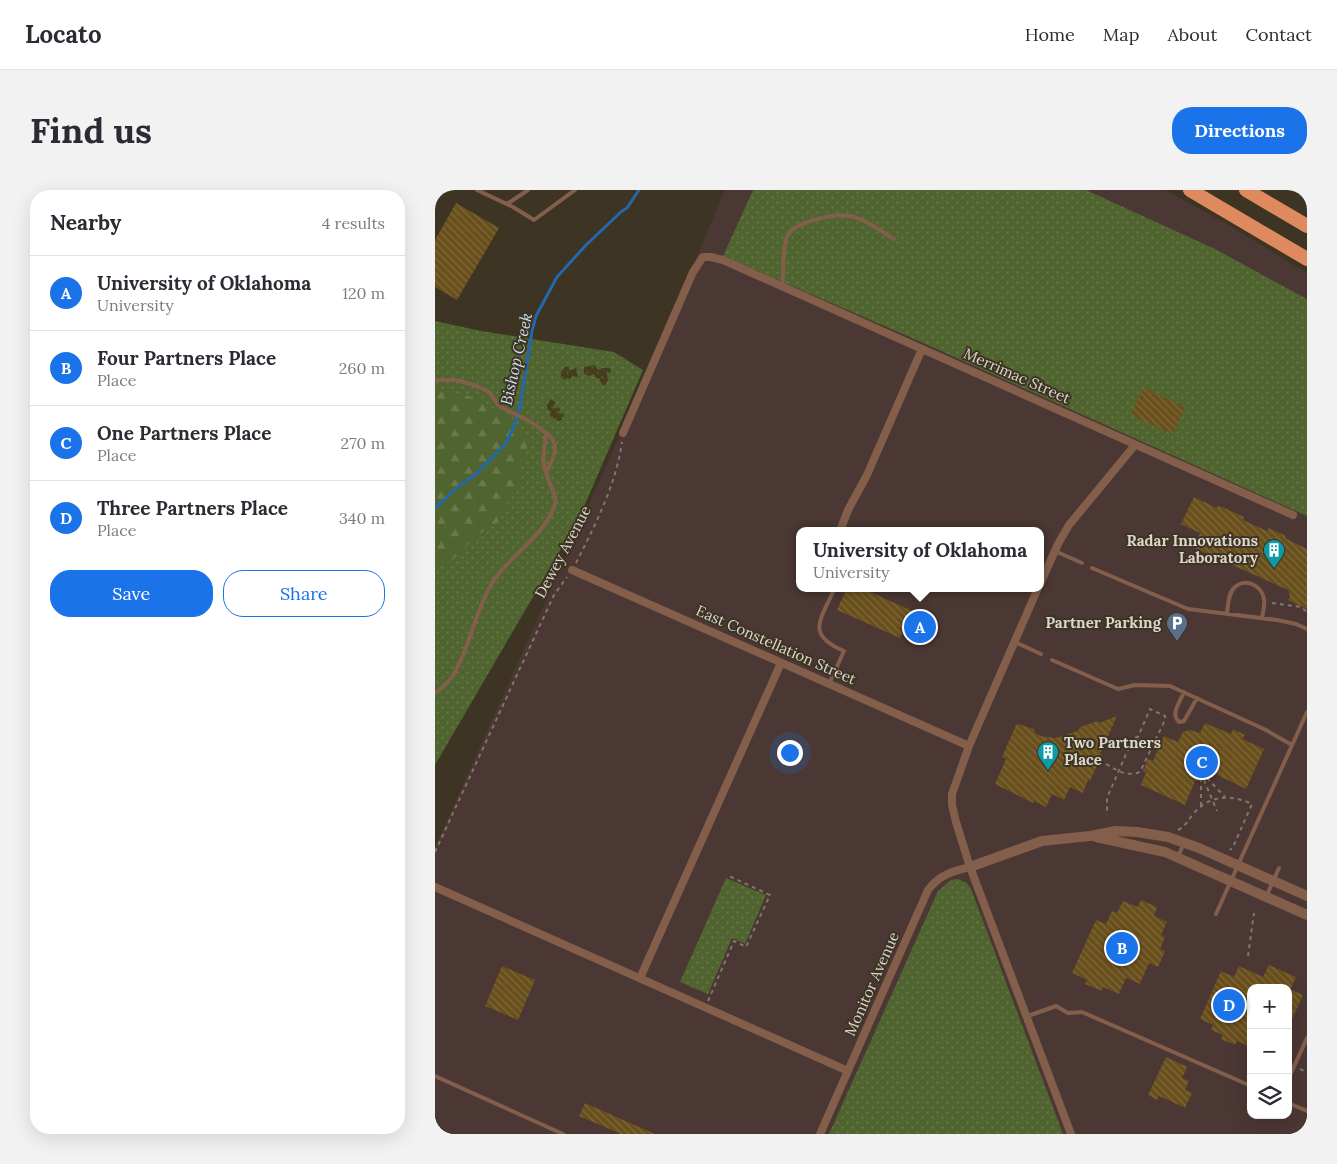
<!DOCTYPE html>
<meta charset="utf-8">
<style>
:root{--surface:#fff;--page:#f2f2f3;--text:#2b2b33;--muted:#7c7c81;--line:#e1e1e2;--accent:#1a73e8}
body{margin:0;font-family:Lora,serif;background:var(--page);color:var(--text)}
.controls{position:absolute;right:15px;bottom:15px;display:grid;overflow:hidden;border-radius:10px;box-shadow:0 5px 20px #0002}
.controls button{width:45px;height:45px;display:grid;place-items:center;padding:0;border:0;border-bottom:1px solid var(--line);background:var(--surface);color:var(--text);font:25px sans-serif}
.you{position:absolute;left:354px;top:562px;width:18px;height:18px;margin:-12px;border:4px solid #fff;border-radius:50%;background:#1a73e8;box-shadow:0 0 0 8px #1a73e833}
.badge{display:grid;place-items:center;width:32px;height:32px;border-radius:50%;background:var(--accent);color:#fff;font-size:16px;font-weight:700}
.pin{position:absolute;translate:-50% -50%;border:2px solid #fff;box-shadow:0 1px 5px #0006}
.popup{position:absolute;left:361px;top:337px;width:248px;height:65px;box-sizing:border-box;display:grid;place-content:center;border-radius:10px;background:var(--surface);filter:drop-shadow(0 1px 4px #0005);font-size:16px;white-space:nowrap;color:var(--muted)}
.popup b{font-size:19px;color:var(--text)}
.popup::after{content:'';position:absolute;left:50%;top:100%;margin-left:-10px;border:10px solid transparent;border-top-color:var(--surface)}
.list{margin:0;padding:0;list-style:none}
h2{display:flex;justify-content:space-between;align-items:center;height:65px;margin:0;padding:0 20px;font-size:21px}
h2 small{font-size:16px;font-weight:400;color:var(--muted)}
.list li{display:grid;grid-template-columns:32px 1fr auto;gap:15px;align-items:center;box-sizing:border-box;height:75px;padding:0 20px;border-top:1px solid var(--line)}
.list b{display:block;font-size:19px;white-space:nowrap}
.list p{margin:0;font-size:16px;white-space:nowrap;color:var(--muted)}
.list em{font-size:16px;font-style:normal;color:var(--muted)}
.actions{display:flex;gap:10px;padding:15px 20px}
.actions a{flex:1;padding:11px 0;border:1px solid var(--accent);border-radius:20px;text-align:center;font-size:18px;color:var(--accent)}
.actions .main{background:var(--accent);color:#fff}
.icon{flex:none;width:28px;height:28px;fill:none;stroke:currentColor;stroke-width:2;stroke-linecap:round;stroke-linejoin:round}
.map{position:relative;flex:none;width:872px;height:944px;overflow:hidden;border-radius:20px}
header{display:flex;align-items:center;gap:30px;box-sizing:border-box;height:70px;padding:0 25px;background:var(--surface);border-bottom:1px solid var(--line)}
header strong{font-size:24px}
nav{display:flex;gap:28px;margin-inline-start:auto;font-size:18px}
.intro{display:flex;align-items:center;justify-content:space-between;box-sizing:border-box;height:120px;padding:0 30px}
h1{margin:0;font-size:35px}
.button{padding:12px 22px;border-radius:20px;background:var(--accent);color:#fff;font-size:18px;font-weight:700}
main{display:flex;gap:30px;padding:0 30px}
aside{flex:1;background:var(--surface);border-radius:20px;box-shadow:0 5px 20px #0002}
.map>svg:first-child{display:block}
.education{fill:#4b3733;fill-rule:evenodd}
.grass{fill:url(#grass-dots)}
.forest{fill:url(#forest-firs)}
.sand{fill:url(#sand-dots)}
.lines{fill:none;stroke-linecap:round;stroke-linejoin:round}
.stream{stroke:#2468ac;stroke-width:3}
.building{fill:url(#building-back-hatch)}
.path{stroke:#7f776a;stroke-width:2;stroke-dasharray:4 4;stroke-linecap:butt}
.service{stroke:#835e4b;stroke-width:4}
.minor{stroke:#835e4b;stroke-width:8}
.tertiary{stroke:#835e4b;stroke-width:10}
.trunk{stroke:#de8a5e;stroke-width:14}
.labels{text-anchor:middle;stroke-width:4;stroke-linejoin:round;paint-order:stroke}
.street-label{font-size:15px;fill:#dcd6cd;stroke:#3d3424}
.poi-label{font-size:15px;font-weight:bold;fill:#dcd6cd;stroke:#3d3424;text-anchor:end}
.water-label{font-size:16px;font-style:italic;fill:#cedff2;stroke:#3d3424}
</style>
<header>
<strong>Locato</strong>
<nav><a>Home</a><a>Map</a><a>About</a><a>Contact</a></nav>
</header>
<div class="intro"><h1>Find us</h1><a class="button">Directions</a></div>
<main>
<aside>
<h2>Nearby<small>4 results</small></h2>
<ul class="list">
<li><span class="badge">A</span><div><b>University of Oklahoma</b><p>University</p></div><em>120 m</em></li>
<li><span class="badge">B</span><div><b>Four Partners Place</b><p>Place</p></div><em>260 m</em></li>
<li><span class="badge">C</span><div><b>One Partners Place</b><p>Place</p></div><em>270 m</em></li>
<li><span class="badge">D</span><div><b>Three Partners Place</b><p>Place</p></div><em>340 m</em></li>
</ul>
<div class="actions"><a class="main">Save</a><a>Share</a></div>
</aside>
<div class="map">
<svg width="872" height="944" viewBox="0 0 872 944">
<defs>
<pattern id="grass-dots" width="8" height="8" patternUnits="userSpaceOnUse" patternTransform="scale(1.25)"><rect width="8" height="8" fill="#50642f"/><path d="M2 2h.1M6 6h.1" fill="none" stroke="#69794c" stroke-width="1.8" stroke-linecap="round"/></pattern>
<pattern id="forest-firs" width="22" height="20" patternUnits="userSpaceOnUse" patternTransform="scale(1.25)"><rect width="22" height="20" fill="#50642f"/><path d="M5 1l3.5 6h-7zM16 11l3.5 6h-7z" fill="#69794c"/></pattern>
<pattern id="sand-dots" width="8" height="8" patternUnits="userSpaceOnUse" patternTransform="scale(1.25)"><rect width="8" height="8" fill="#453d1c"/><path d="M2 2h.1M6 6h.1" fill="none" stroke="#5f583c" stroke-width="1.8" stroke-linecap="round"/></pattern>
<pattern id="building-back-hatch" width="6" height="6" patternUnits="userSpaceOnUse" patternTransform="scale(1.25)"><rect width="6" height="6" fill="#694f1b"/><path d="M-1 5l2 2M0 0l6 6M5-1l2 2" fill="none" stroke="#7e683b"/></pattern>
</defs>
<rect width="100%" height="100%" fill="#3d3424"/>
<path class="education" d="M290,0H730L792,34L872,83V944H0V657L198,216ZM365,341H605V398H365ZM816,798H853V925H816Z"/>
<path class="grass" d="M318,0H651L780,59L872,109V326L484,151L288,66Z
M0,131L46,141L179,162L208,180L145,326L0,575Z
M291,688L331,705L310,754L297,748L273,804L245,792Z
M523,689L532,693L536,699L628,944H394L503,701L516,690Z"/>
<path class="forest" d="M0,200L31,205L54,216L92,243L93,255L86,277L84,294L81,302L71,314L66,329L56,337L38,348L26,363L9,376L0,380Z"/>
<path class="sand" d="M160,175L162,179L165,180L166,178H175L176,183H172L173,191L170,195H168L165,191V189L160,187L159,184L154,186L149,183V177Z
M130,177H134V181L141,178L143,187L138,186L135,189L132,188L130,190L126,188V182Z
M116,209L120,212L118,217L121,219L122,217L125,219V221H122L125,223L123,225L127,223L130,226L127,228V230L122,231L121,228L118,229L115,225L116,221L113,220L112,215Z"/>
<g class="lines">
<path class="stream" d="M0,318L24,296L41,284L71,253L80,234L86,211L97,141L101,126L122,87L151,55L187,21L192,18L204,0"/>
</g>
<path class="building" d="M21,13L64,38L22,110L0,97V50Z
M708,198L750,217L738,244L696,225Z
M759,307L782,318L783,315L809,327L808,330L832,341L834,338L851,346L850,348L872,359V419L853,410L855,406L853,400L759,358L765,343L746,334Z
M412,398H427L477,421L465,448L402,420Z
M682,526L665,564H667L655,591L653,590L648,603L635,597L629,610L617,604L611,617L599,611L598,613L560,594L571,569L567,567L581,535L583,534L599,539L600,543L606,546L620,548L634,544L644,540L645,537L663,531L664,533Z
M770,533L796,544L798,539L810,545L807,549L829,559L811,599L778,583L770,590L760,591L750,615L706,595L711,582L708,581L713,569L718,571L729,546L743,552L748,542L755,540L765,543Z
M706,710L722,717L719,726L732,732L726,745L730,747L725,759L730,761L723,777L714,773L705,794L691,788L684,804L668,797L667,801L650,794L652,790L637,783L661,730L671,734L677,721L682,723L688,711L703,717Z
M834,775L861,787L856,798H816V857L802,851L800,855L786,849L788,845L776,840L778,835L765,829L786,781L799,787L804,776L828,787Z
M67,776L100,790L83,830L50,816Z
M853,798L868,805L853,838Z
M731,867L752,877L747,888L754,891L750,900L757,903L750,918L724,906L722,910L713,905Z
M150,913L220,944H186L144,926Z"/>
<g class="lines">
<path class="path" d="M141,373C160,335 181,295 187,252
M837,413L866,417L872,422
M700,549L718,557
M671,574C683,581 692,587 705,582L730,530V526L715,519L703,547L698,548L672,608V625
M772,588L790,607
M769,590L782,621
M766,616V590
M743,640C751,636 753,630 759,623C775,605 796,604 817,614L798,657L795,660
M0,662L119,405L132,387
M813,766L819,723
M273,811L299,751L311,757L335,705L292,685
M865,879L872,882"/>
<path class="service" d="M42,0L78,17L99,30L140,0
M0,9L5,0
M72,14L93,0
M347,97C349,84 347,58 352,47C356,38 365,35 373,32C414,17 426,28 459,49
M0,190H21L36,194L49,199L55,203L64,216L96,232L111,243C109,265 105,269 114,291C117,300 123,308 119,317C109,346 73,367 57,393C40,422 35,456 19,484C14,492 7,498 0,503
M111,243C127,254 118,269 111,283
M620,361L647,373
M657,378L753,419L842,430L861,434L872,439
M792,424C793,416 793,404 799,398C809,387 827,395 829,409C830,415 828,422 827,428
M580,452L606,464
M617,470L683,499L700,495L735,496L829,539L857,555
M394,494L409,461C372,445 384,432 398,402
M749,502C745,512 735,524 744,532L749,531L762,508
M743,667L749,653
M831,707L844,678
M781,724L872,522
M593,826L621,816L633,823L647,822L816,896
M0,886L128,944
M853,890L872,848
M853,913L872,921"/>
<path class="minor" d="M188,243L258,82L268,67H276L288,70L858,325
M405,341L413,320L432,285L487,159
M137,380L534,556
M605,394L623,354L634,335L700,255
M535,677L636,944
M0,697L413,881
M205,788L346,473
M385,944L493,700C504,685 518,681 535,677L521,632L517,615V604L534,556L603,398"/>
<path class="tertiary" d="M661,647L730,662L872,725
M535,677L607,651L655,646L681,641L702,642L733,647L764,658L872,706"/>
<path class="trunk" d="M755,0L872,69
M811,0L872,36"/>
</g>
<defs>
<g id="building-pin" transform="scale(1.125)"><path d="M0 17L-7.5 6A9.5 9.5 0 1 1 7.5 6Z" fill="#0f9aa8" stroke="#3d3424"/><path d="M-4-6H4V6H1V3H-1V6H-4ZM-2.5-4.3h1.7v1.8h-1.7ZM.8-4.3h1.7v1.8H.8ZM-2.5-1h1.7V.8h-1.7ZM.8-1h1.7V.8H.8Z" fill="#fff"/></g>
<g id="parking-pin" transform="scale(1.125)"><path d="M0 17L-7.5 6A9.5 9.5 0 1 1 7.5 6Z" fill="#5c6f8a" stroke="#3d3424"/><path d="M-3.5-5.5H1a3.5 3.5 0 0 1 0 7H-1V5.5H-3.5ZM-1-3.4V-.6H.8a1.4 1.4 0 0 0 0-2.8Z" fill="#fff"/></g>
</defs>
<g fill-rule="evenodd">
<use href="#building-pin" x="839" y="360"/>
<use href="#parking-pin" x="742" y="433"/>
<use href="#building-pin" x="613" y="562"/>
</g>
<g class="labels">
<g class="street-label">
<text transform="translate(582 186) rotate(24)" y="5">Merrimac Street</text>
<text transform="translate(128 362) rotate(-62)" y="5">Dewey Avenue</text>
<text transform="translate(341 455) rotate(24)" y="5">East Constellation Street</text>
<text transform="translate(437 794) rotate(-66)" y="5">Monitor Avenue</text>
</g>
<g class="poi-label">
<text x="823" y="356">Radar Innovations<tspan x="823" dy="17">Laboratory</tspan></text>
<text x="726" y="438">Partner Parking</text>
<text x="629" y="558" text-anchor="start">Two Partners<tspan x="629" dy="17">Place</tspan></text>
</g>
<g class="water-label">
<text transform="translate(81 169) rotate(-77)" y="6">Bishop Creek</text>
</g>
</g>
</svg>
<div class="controls">
<button>+</button>
<button>−</button>
<button><svg class="icon" aria-label="layers" viewBox="0 0 24 24"><path d="M12 4l9 5-9 5-9-5zM3 14l9 5 9-5"/></svg></button>
</div>
<div class="you"></div>
<div class="pin badge" style="left:485px;top:437px">A</div>
<div class="popup"><b>University of Oklahoma</b>University</div>
<div class="pin badge" style="left:687px;top:758px">B</div>
<div class="pin badge" style="left:767px;top:572px">C</div>
<div class="pin badge" style="left:794px;top:815px">D</div>
</div>
</main>
